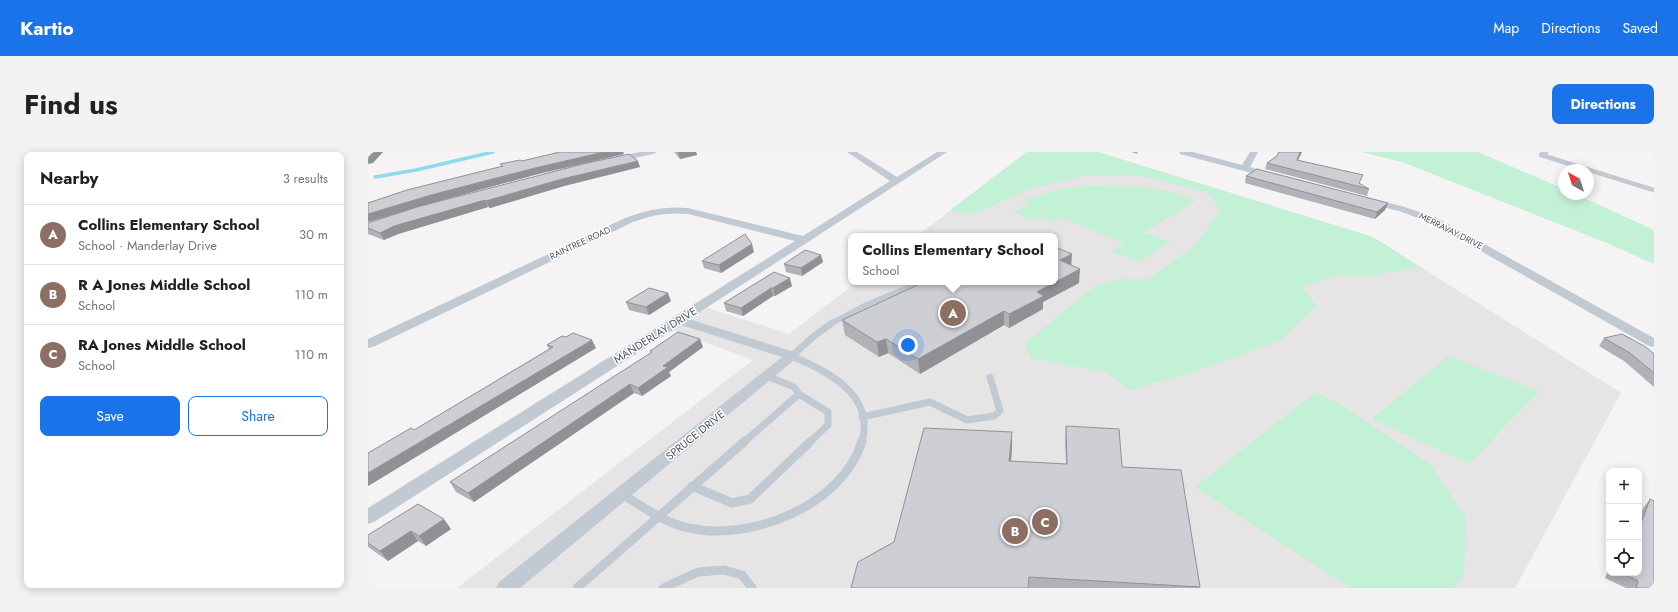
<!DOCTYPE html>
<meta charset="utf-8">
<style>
:root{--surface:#fff;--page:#f2f2f2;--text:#202124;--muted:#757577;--line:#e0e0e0;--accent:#1a73e8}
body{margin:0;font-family:Jost,sans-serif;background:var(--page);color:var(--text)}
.controls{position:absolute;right:12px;bottom:12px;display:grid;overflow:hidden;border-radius:8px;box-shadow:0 2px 10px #0003}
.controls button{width:36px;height:36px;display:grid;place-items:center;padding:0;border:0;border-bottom:1px solid var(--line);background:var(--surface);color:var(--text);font:20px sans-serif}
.compass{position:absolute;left:1190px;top:12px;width:36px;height:36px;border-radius:50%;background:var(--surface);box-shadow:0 2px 10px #0003;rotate:321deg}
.you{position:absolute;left:540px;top:193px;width:14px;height:14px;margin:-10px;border:3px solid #fff;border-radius:50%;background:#1a73e8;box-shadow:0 0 0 6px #1a73e833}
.badge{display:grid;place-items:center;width:26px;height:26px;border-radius:50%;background:var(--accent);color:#fff;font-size:13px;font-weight:700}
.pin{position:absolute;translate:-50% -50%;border:2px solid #fff;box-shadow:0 1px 4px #0006}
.popup{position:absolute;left:480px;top:81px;width:210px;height:52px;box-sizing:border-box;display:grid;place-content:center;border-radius:8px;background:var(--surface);filter:drop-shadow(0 1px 3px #0005);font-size:13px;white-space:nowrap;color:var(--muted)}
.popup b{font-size:15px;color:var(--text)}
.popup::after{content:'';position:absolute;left:50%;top:100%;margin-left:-8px;border:8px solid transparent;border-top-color:var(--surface)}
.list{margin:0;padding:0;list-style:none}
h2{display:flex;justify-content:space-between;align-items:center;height:52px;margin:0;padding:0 16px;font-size:17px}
h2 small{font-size:13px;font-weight:400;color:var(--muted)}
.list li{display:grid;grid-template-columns:26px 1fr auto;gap:12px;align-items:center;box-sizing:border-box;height:60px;padding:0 16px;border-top:1px solid var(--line)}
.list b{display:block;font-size:15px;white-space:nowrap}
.list p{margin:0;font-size:13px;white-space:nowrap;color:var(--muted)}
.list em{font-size:13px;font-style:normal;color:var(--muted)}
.actions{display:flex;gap:8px;padding:12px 16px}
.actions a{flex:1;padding:9px 0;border:1px solid var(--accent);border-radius:8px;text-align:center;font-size:14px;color:var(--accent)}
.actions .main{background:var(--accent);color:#fff}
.icon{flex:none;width:22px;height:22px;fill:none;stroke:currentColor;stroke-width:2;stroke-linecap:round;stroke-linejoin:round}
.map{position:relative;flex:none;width:1286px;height:436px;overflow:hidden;border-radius:8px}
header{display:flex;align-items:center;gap:24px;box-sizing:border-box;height:56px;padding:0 20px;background:var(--accent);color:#fff}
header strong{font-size:19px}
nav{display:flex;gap:22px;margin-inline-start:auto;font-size:14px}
.intro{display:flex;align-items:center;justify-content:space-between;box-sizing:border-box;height:96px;padding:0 24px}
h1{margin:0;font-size:28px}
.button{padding:10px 18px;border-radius:8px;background:var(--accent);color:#fff;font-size:14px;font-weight:700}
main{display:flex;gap:24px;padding:0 24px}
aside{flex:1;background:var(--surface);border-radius:8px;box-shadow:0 2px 10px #0003}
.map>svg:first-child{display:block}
.education{fill:#e6e4e5}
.green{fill:#c3f1d5}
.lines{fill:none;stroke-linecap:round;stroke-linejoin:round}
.stream{stroke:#90daee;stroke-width:3.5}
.lane-far3{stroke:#c1cad2;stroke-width:4.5}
.lane-far2{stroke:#c1cad2;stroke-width:5.5}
.lane-far1{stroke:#c1cad2;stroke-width:7}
.lane{stroke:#c1cad2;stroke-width:9}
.street{fill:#c1cad2;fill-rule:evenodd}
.wall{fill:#b0b2b7}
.shaded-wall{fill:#909195}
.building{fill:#cdcfd5;stroke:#909195}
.labels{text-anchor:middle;stroke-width:3;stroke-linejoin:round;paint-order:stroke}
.far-street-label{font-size:9px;fill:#4a5661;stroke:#fff}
.street-label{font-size:11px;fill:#4a5661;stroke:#fff}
</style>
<header>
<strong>Kartio</strong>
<nav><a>Map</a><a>Directions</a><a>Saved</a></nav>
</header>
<div class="intro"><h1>Find us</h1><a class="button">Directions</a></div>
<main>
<aside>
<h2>Nearby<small>3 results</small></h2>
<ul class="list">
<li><span class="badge" style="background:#8d6e63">A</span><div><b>Collins Elementary School</b><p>School · Manderlay Drive</p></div><em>30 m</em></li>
<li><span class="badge" style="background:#8d6e63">B</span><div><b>R A Jones Middle School</b><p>School</p></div><em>110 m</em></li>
<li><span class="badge" style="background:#8d6e63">C</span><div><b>RA Jones Middle School</b><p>School</p></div><em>110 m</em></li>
</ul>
<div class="actions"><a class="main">Save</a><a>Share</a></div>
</aside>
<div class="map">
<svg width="1286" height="436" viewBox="0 0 1286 436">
<rect width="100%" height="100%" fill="#f5f3f3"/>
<path class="education" d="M659,0H730L1005,85L1253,241L1147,436H89L385,208L299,176L333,154L421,182L489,130H687V84H549Z"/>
<path class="green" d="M659,0H730L1005,85L1052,115L1000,124H967L934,135L949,154L911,189L824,221L761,238L739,221L662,206L657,191L727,134L755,127H780L825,96L853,58L838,40L775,24L723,23L660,37L609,61L597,62L581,59Z
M993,0H1110L1196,37V42H1207L1286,78V112L1239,91L1034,10Z
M723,33L776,35L803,40L828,49L776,80L803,90L771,110L743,100L756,91L692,65L681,70L671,65L664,68L645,60L662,53L653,49L692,37Z
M1080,204L1171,239L1101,312L1004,267Z
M948,240L972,252L1062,312L1098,366L1096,423L1086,436H982L827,335Z"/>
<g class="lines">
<path class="stream" d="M7,25L48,18L125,0"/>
<path class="lane-far3" d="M1178,0L1173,3L1286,38"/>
<path class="lane-far2" d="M462,172L500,152L554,130"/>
<path class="lane-far1" d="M464,171L446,184L424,204C460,220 507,242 494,290
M431,242L460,260V273L442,290
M494,265L562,250L599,268L626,264L632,259L622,225
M376,290L431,242L426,235L399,224"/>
<path class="lane" d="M324,334L364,351L382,347L443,289
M254,342C275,355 297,371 321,376C383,390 475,353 494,289
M209,436L377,289
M295,436L330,420L356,418L374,423L384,436"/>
<path class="street" d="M272,0H289L285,2L245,11L241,8L242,6Z
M479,0H489L529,25L569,0H579L321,167L429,201L431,204L152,436H128L131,430L414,205L313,173L6,370L0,372V356L427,89L320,62C300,60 283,63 265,70L5,195L0,196V187L257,66C278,58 298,54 320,56L435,84L522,29Z
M811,0H825L874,13L882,0H890L882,15L909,22L910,24L906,27L812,2Z
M1001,46L1037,55L1071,67L1286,186V195L1281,194L1063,71L1031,59L998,51L996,49Z"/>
</g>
<path class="wall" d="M192,0H255L256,2L170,22L52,54L272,15L196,34L122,56L120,55L30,82L16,88L0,82V71L36,59L0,70L134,15L132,12L154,9Z
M306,0H328L329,3L312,7Z
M763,0H770L769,2Z
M911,0H934L930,8L992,32L1001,37L999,44L897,17L899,11L909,4Z
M878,24L1020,51L1017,58L1007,67L877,31Z
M386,100L353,121L336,116L334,109Z
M455,110L434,124L418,120L416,112Z
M703,113L711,131L675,150V157L641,176L636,173L552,222L520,201L511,205L477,183L474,168L687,130Z
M406,120L424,134L407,144H405L375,164L358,159L356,151Z
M303,149L281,163L261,158L258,150Z
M1236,186L1286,202V235L1256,209L1231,194Z
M179,193L228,196L0,334L46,278L181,197Z
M335,195L301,220L303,224L274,244L266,241L106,350L88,340L82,330L283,201L282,199Z
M698,274L754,315L832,435V436H483L526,390L644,297L643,309L698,312L697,290Z
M1282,347L1286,436H1258L1237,426L1241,417V421H1271V367L1275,356Z
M83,377L58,394L50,389L20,409L0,395V383Z"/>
<path class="shaded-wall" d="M6,0H15L5,11L0,12V5Z
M236,0H255L256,2L170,22L67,50L0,70V62L63,43L167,16Z
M310,0H328L329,3L312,7Z
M932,0H934L927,14L929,8Z
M270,9L272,15L196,34L122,56L118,49L194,27Z
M117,48L120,55L30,82L16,88L12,81L26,74Z
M1020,51L1017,58L1007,67L1009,60Z
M384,92L386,100L353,121L351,113Z
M704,102L703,116L692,108Z
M453,103L455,110L434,124L433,116Z
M712,117L711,131L675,150V157L641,176V162L669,140Z
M422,126L424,134L407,144L405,136Z
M403,136L405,144L375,164L373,156Z
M300,141L303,149L281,163L278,155Z
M636,159V173L552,222L550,207Z
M332,187L335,195L301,220L303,224L274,244L270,236L295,214Z
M518,187L520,201L511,205L509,190Z
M224,188L228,196L0,334V321Z
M262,232L266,241L106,350L100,341Z
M644,280V297L641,325V309Z
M76,367L83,377L58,394L51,384Z
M43,379L50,389L20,409L12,399Z"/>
<path class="building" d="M0,0H6L1,5H0Z
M192,0H236L167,16L63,43L0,62V51L39,38L135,14L132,12L152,8L154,9Z
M911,0H932L929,8L995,23L991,31L1001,37L899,11L909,4Z
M261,2L270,9L194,27L118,49L117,48L26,74L12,81L0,76V71L49,55L215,12Z
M889,17L1020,51L1009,60L878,24Z
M377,82L384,92L351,113L334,109Z
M687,95L704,102L692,108L712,117L669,140L676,144L641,162L636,159L550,207L518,187L509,190L474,168L556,130H687Z
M437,98L453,103L433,116L416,112Z
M406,120L422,126L405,136H403L373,156L356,151Z
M281,136L300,141L278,155L258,150Z
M310,180L332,187L295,214L300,215L270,236L262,232L100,341L82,330L284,200L282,199Z
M205,181L224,188L0,321V301L43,276L46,278L185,195L179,193L194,184L198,185Z
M1254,182L1278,195L1286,202V221L1262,201L1236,186Z
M698,274L751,277L754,315L813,318L832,435L661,425L660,436H483L490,410L526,390L556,276L644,280L641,309L699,312Z
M1282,347L1286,349V436H1268L1270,429L1254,421H1271V367L1274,369Z
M50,352L76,367L51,384L43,379L12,399L0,391V383Z"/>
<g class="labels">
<g class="far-street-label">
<text transform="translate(1083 79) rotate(27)" y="3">MERRAVAY DRIVE</text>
<text transform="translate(212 91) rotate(-25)" y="3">RAINTREE ROAD</text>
</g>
<g class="street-label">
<text transform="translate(287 183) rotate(-32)" y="4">MANDERLAY DRIVE</text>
<text transform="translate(327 283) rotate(-39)" y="4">SPRUCE DRIVE</text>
</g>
</g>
</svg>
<div class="controls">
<button>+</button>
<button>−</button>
<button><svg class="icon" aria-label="locate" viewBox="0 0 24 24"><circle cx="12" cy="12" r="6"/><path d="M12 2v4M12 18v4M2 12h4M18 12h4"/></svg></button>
</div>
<svg class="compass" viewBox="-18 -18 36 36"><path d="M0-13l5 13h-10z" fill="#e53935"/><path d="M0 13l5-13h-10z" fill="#757577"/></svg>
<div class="you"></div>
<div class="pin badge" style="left:585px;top:161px;background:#8d6e63">A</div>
<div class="popup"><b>Collins Elementary School</b>School</div>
<div class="pin badge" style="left:647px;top:379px;background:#8d6e63">B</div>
<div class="pin badge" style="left:677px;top:370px;background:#8d6e63">C</div>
</div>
</main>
